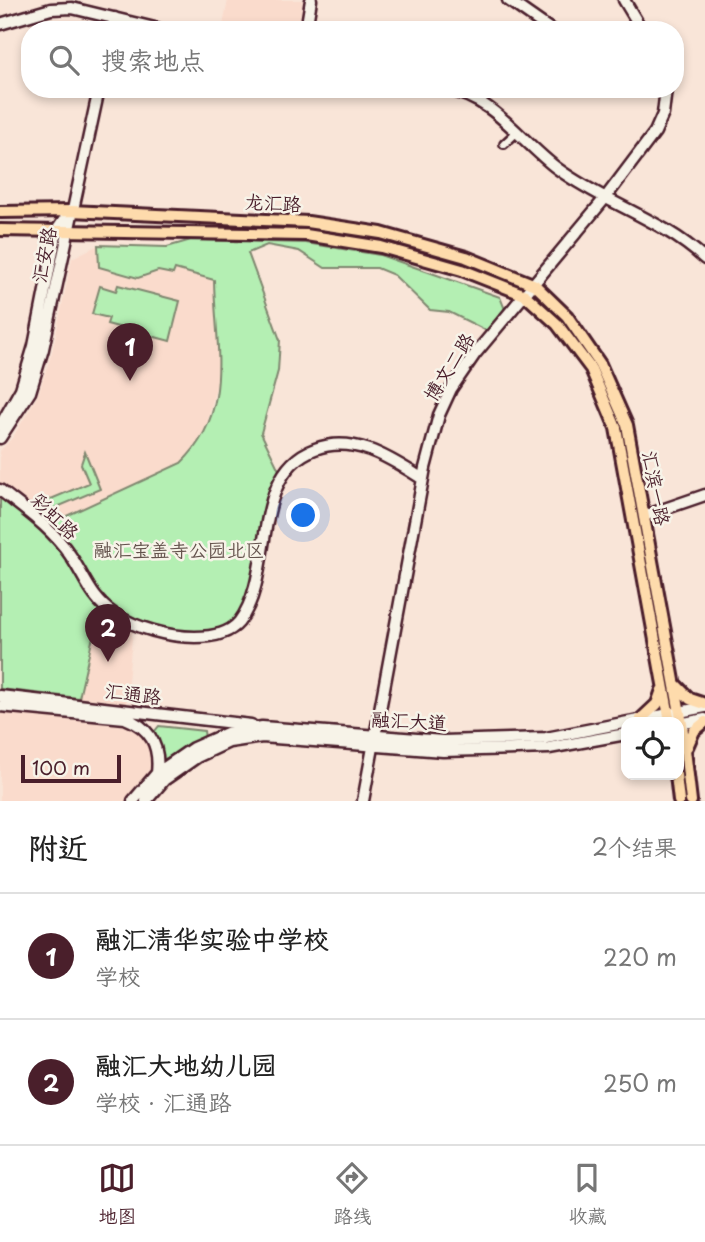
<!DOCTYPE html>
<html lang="zh">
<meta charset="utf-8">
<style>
:root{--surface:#fff;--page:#f6f6f6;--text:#222;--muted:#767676;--line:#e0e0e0;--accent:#4a1f2b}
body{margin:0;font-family:"Playpen Sans","LXGW WenKai TC",sans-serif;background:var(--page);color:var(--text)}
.controls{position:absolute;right:21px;bottom:21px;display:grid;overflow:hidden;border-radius:14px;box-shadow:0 4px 10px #0003}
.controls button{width:63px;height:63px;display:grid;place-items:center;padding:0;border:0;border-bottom:2px solid var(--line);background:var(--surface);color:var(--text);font:35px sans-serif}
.scale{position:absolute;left:21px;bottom:18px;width:100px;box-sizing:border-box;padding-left:7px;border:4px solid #4a1f2b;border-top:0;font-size:19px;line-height:24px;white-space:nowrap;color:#4a1f2b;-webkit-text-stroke:5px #f7f3e8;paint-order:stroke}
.you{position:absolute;left:304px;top:516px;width:24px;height:24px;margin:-18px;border:5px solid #fff;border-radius:50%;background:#1a73e8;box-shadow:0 0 0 10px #1a73e833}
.badge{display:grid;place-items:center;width:46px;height:46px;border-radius:50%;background:var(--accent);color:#fff;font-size:23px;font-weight:700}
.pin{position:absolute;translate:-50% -58px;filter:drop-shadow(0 2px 4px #0008)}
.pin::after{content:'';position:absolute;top:37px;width:24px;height:21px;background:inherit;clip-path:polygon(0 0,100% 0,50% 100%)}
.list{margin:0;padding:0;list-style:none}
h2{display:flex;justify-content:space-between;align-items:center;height:91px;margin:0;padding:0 28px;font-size:30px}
h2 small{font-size:23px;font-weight:400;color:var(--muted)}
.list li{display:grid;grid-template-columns:46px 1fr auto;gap:21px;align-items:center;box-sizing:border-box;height:126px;padding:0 28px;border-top:2px solid var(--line)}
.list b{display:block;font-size:26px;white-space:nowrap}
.list p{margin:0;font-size:23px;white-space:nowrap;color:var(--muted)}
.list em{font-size:23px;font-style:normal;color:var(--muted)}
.icon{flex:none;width:38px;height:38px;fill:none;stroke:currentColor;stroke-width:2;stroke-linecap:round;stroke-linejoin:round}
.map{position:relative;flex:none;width:705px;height:801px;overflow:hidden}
.search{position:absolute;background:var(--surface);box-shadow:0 4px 10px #0003;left:21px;right:21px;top:21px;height:77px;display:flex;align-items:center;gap:18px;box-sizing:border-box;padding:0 24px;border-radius:28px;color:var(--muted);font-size:26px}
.sheet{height:343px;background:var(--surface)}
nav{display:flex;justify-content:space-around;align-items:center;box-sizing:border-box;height:98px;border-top:2px solid var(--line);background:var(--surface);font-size:19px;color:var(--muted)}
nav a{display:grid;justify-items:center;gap:4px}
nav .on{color:var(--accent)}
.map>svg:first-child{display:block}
.built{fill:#fadbcc}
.green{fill:#b4efb3;stroke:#7f876f;stroke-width:2}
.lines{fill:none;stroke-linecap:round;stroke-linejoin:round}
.street-casing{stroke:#4a1f2b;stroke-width:12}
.secondary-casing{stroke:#4a1f2b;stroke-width:15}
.primary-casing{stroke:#4a1f2b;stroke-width:16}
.street{stroke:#f7f3e8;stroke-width:7}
.secondary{stroke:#f7f3e8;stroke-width:10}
.primary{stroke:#fedbac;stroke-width:10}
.labels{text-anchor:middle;stroke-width:5;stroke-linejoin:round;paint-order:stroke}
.street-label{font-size:19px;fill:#4a1f2b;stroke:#f7f3e8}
.park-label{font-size:19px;fill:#64534d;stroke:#f7f3e8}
</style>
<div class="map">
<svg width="705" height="801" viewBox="0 0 705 801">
<rect width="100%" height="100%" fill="#f9e5d8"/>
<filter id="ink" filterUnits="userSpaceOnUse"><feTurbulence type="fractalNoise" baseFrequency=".0143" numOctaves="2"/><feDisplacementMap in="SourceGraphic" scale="14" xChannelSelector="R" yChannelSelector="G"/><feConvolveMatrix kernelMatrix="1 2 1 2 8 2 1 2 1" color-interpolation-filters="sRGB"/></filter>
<g filter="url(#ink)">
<path class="built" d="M228,0H303L298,30H222Z
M191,240L215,280L220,338L221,366L206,428L193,451L181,463L49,524L0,485V451L13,437L38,395L52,352L72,258L98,245L167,247Z
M99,610L133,627L126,704L79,698Z
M0,713L133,726L145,736L153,754L151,773L127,801H0Z"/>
<path class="green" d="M191,240L306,243L380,255L500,297L506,312L489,332L449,312L430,310L394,275L377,268H325L299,251L267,245L248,253L280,340L278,371L261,433L280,472L248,600L236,621L213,634H182L149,625L104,603L74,553L49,524L181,463C235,411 215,345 214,280L175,269L173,274L158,271L138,278L99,267L98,245L167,247Z
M118,285L180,301L170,341L107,324L109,318L92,314L100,286L116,291Z
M85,452L100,489L43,513L39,504L89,483L81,464Z
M0,497C24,515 45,532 63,556C77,575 82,594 99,610L79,698L0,689Z
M159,726L204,731L205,738L163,760L155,731Z"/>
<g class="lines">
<g class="street-casing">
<path id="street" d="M504,144L517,132"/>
</g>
<g class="secondary-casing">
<path id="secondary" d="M508,0L551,30
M624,0L642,30
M0,24L51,9L72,8L163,30
M112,30L115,18
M306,30L311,0
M445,89C495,98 519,140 558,169C604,203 662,219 705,259
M0,426L21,389L34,346L57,230L68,214
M0,438L30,392L43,349L99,89
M0,490C25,510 52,528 70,555C85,577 91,599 114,614C136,628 169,637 195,637C210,637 229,634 239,622C276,574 249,473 315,449C355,434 391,459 423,479
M644,516L705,495
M0,696L251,725
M0,706L125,718C151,728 160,746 157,773
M679,724L705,719
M133,801L157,773L193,748L227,733L262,727L443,741L546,738L705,707
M146,801L164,780L197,757L229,742L262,737L443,751L549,748L626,734
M363,801L425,468L439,415L451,389L475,354L606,197L655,132L663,114L666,89"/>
</g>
<g class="primary-casing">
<path id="primary" d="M0,212L71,211L308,222L381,233L466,257L535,285L567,316L600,364L627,425L682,724L691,801
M0,230L306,235L381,247L462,270L525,295L557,324L591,369L616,428L670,722
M676,685L690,699L705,704
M641,719L657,704L662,690
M687,747L694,731L705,722
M676,775L679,801"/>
</g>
<use href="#street" class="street"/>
<use href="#secondary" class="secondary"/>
<use href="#primary" class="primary"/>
</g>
</g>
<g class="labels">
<g class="street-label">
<text transform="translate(273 203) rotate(3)" y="7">龙汇路</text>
<text transform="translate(44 255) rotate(-79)" y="7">汇安路</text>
<text transform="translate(449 367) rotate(-58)" y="7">博文二路</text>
<text transform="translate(656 488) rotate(79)" y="7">汇滨一路</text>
<text transform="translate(55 516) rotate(44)" y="7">彩虹路</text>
<text transform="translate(133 694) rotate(7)" y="7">汇通路</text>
<text transform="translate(409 721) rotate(3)" y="7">融汇大道</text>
</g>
<g class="park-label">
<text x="179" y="557">融汇宝盖寺公园北区</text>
</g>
</g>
</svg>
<div class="controls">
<button><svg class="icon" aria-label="locate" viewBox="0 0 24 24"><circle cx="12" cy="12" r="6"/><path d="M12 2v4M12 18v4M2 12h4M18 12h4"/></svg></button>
</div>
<div class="scale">100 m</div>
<div class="you"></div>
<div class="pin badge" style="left:130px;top:381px">1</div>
<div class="pin badge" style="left:108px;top:662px">2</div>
<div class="search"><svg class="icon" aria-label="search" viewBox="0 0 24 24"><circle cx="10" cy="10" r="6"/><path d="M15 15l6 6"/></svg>搜索地点</div>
</div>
<section class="sheet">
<h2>附近<small>2个结果</small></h2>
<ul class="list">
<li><span class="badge">1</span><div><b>融汇清华实验中学校</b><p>学校</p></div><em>220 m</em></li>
<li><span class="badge">2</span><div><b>融汇大地幼儿园</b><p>学校 · 汇通路</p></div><em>250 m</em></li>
</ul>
</section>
<nav>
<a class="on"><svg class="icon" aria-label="map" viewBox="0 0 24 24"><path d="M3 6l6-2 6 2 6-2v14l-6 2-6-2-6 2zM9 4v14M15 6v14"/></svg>地图</a>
<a><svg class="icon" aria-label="directions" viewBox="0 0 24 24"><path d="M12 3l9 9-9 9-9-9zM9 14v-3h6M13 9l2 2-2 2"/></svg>路线</a>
<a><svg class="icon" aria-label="saved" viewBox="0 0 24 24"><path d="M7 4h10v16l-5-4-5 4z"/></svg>收藏</a>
</nav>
